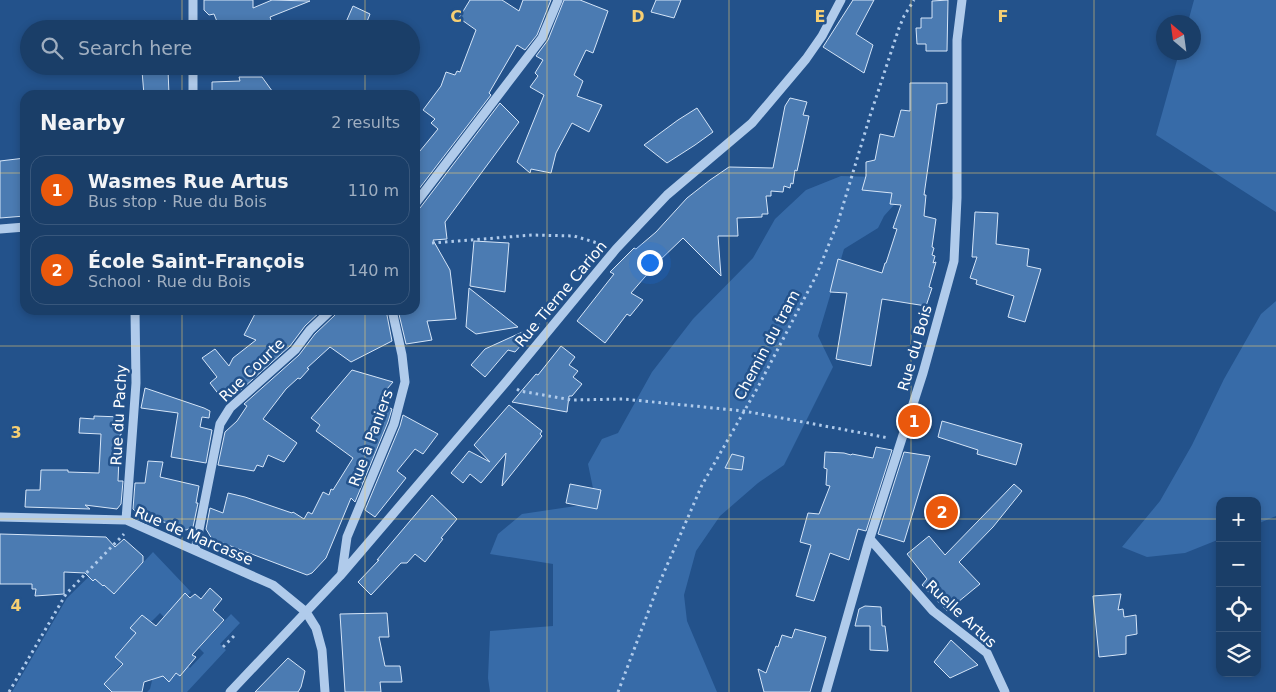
<!DOCTYPE html>
<meta charset="utf-8">
<style>
:root{--surface:#1a3e68;--page:#274971;--text:#f1f3f6;--muted:#9faec0;--line:#38577c;--accent:#ea580c}
body{margin:0;font-family:"DejaVu Sans",sans-serif;background:var(--page);color:var(--text)}
.controls{position:absolute;right:15px;bottom:15px;display:grid;overflow:hidden;border-radius:10px;box-shadow:0 2px 8px #0003}
.controls button{width:45px;height:45px;display:grid;place-items:center;padding:0;border:0;border-bottom:1px solid var(--line);background:var(--surface);color:var(--text);font:25px sans-serif}
.compass{position:absolute;left:1156px;top:15px;width:45px;height:45px;border-radius:50%;background:var(--surface);box-shadow:0 2px 8px #0003;rotate:331deg}
.you{position:absolute;left:649px;top:262px;width:18px;height:18px;margin:-12px;border:4px solid #fff;border-radius:50%;background:#1a73e8;box-shadow:0 0 0 8px #1a73e833}
.badge{display:grid;place-items:center;width:32px;height:32px;border-radius:50%;background:var(--accent);color:#fff;font-size:16px;font-weight:700}
.pin{position:absolute;translate:-50% -50%;border:2px solid #fff;box-shadow:0 1px 5px #0006}
.list{margin:0;padding:0;list-style:none}
h2{display:flex;justify-content:space-between;align-items:center;height:65px;margin:0;padding:0 20px;font-size:21px}
h2 small{font-size:16px;font-weight:400;color:var(--muted)}
.list li{display:grid;grid-template-columns:32px 1fr auto;gap:15px;align-items:center;box-sizing:border-box;height:70px;margin:0 10px 10px;padding:0 10px;border:1px solid var(--line);border-radius:15px}
.list b{display:block;font-size:19px;white-space:nowrap}
.list p{margin:0;font-size:16px;white-space:nowrap;color:var(--muted)}
.list em{font-size:16px;font-style:normal;color:var(--muted)}
.icon{flex:none;width:28px;height:28px;fill:none;stroke:currentColor;stroke-width:2;stroke-linecap:round;stroke-linejoin:round}
.map{position:relative;flex:none;width:1276px;height:692px;overflow:hidden}
.search{position:absolute;background:var(--surface);box-shadow:0 2px 8px #0003;left:20px;top:20px;width:400px;height:55px;display:flex;align-items:center;gap:12px;box-sizing:border-box;padding:0 18px;border-radius:28px;color:var(--muted);font-size:19px}
.panel{position:absolute;background:var(--surface);box-shadow:0 2px 8px #0003;left:20px;top:90px;width:400px;height:225px;border-radius:15px}
.map>svg:first-child{display:block}
.green{fill:#376ba8}
.building{fill:#4b7bb2;stroke:#d5e5f8}
.lines{fill:none;stroke-linecap:round;stroke-linejoin:round}
.path{stroke:#b0cbeb;stroke-width:3;stroke-dasharray:2.5 4;stroke-linecap:butt}
.minor{stroke:#b0cbeb;stroke-width:9}
.grid{fill:none;stroke:#f6cf73;stroke-width:1;stroke-opacity:0.55}
.labels{text-anchor:middle;stroke-width:5;stroke-linejoin:round;paint-order:stroke}
.street-label{font-size:15px;fill:#fff;stroke:#23528b}
.grid-label{font-size:16px;text-anchor:middle;font-weight:bold;fill:#f6cf73;stroke:#23528b;stroke-width:5;stroke-linejoin:round;paint-order:stroke}
</style>
<div class="map">
<svg width="1276" height="692" viewBox="0 0 1276 692">
<rect width="100%" height="100%" fill="#23528b"/>
<path class="green" d="M1194,0H1276V212L1156,135L1179,53L1194,52V22H1188Z
M841,176L878,177L903,195L884,216L878,228L844,249L818,336L833,367L784,465L758,483L720,516L696,551L684,595L687,621L717,692H490L488,678L490,631L553,626V564L490,554L498,534L522,514L596,503L588,464L602,439L618,433L652,372L693,319L753,258L775,219L806,190Z
M1276,301V516L1257,524V501H1220V539L1185,553L1147,557L1122,547L1160,501L1192,445L1224,379L1261,314Z
M153,552L191,592L165,618L160,613C147,627 132,638 118,652L126,659L114,672L133,692H12L67,598L113,553L126,581Z
M231,614L240,623L220,644L226,650L187,692H147L150,689L154,672L178,658L190,668L204,653L199,648Z"/>
<path class="building" d="M204,0H253V8L272,0L310,1L270,17L273,26L266,29H220L214,14L209,15L204,10Z
M470,0H502L519,11L523,0H551L537,35L525,50L517,45L489,93L491,95L415,194V157L438,129L431,123L435,119L423,110L441,86L446,72L455,75L457,71L460,72L476,30L459,18Z
M564,0H580L608,11L593,53L586,50L574,75L583,81L577,96L602,105L589,132L572,123L556,153L551,173L531,169L530,173L517,162L544,95L530,87L538,76L535,73L543,60L536,56L548,40Z
M656,0H681L674,18L651,12Z
M853,0H874L856,34L873,45L864,73L823,47Z
M948,0L947,51H926V44H917L916,28H921V18H932V1Z
M353,6L370,14L364,29H343Z
M168,69L169,95H144L142,71Z
M239,77H262L275,95H212V82L240,81Z
M910,83H947V103L937,104L924,195H926L924,216L936,219L932,247L934,248L932,255L935,256L933,263L936,262L929,287L932,288L926,306L882,299L871,366L836,359L847,293L830,292L838,259L882,273L885,263H886L897,229L893,228L901,205L890,204L892,193L862,190L866,176V162L875,160L880,134L894,137L901,110L910,111Z
M790,98L807,102L803,115L809,116L797,171L795,170L793,184L791,183L790,188L784,186L783,192L771,191V196H766L768,214H762V217L737,218L738,236H718L721,276L683,238L657,263L631,293L643,300L630,316L627,314L605,343L577,321L614,274L610,272L634,248L636,249L656,232L687,198L710,180L729,167L773,168L785,106Z
M500,103L519,122L445,222L447,239L433,240L450,270L456,319L427,321L432,340L406,344L398,310H415V210L420,208Z
M697,108L713,132L695,145L667,163L644,145L678,120Z
M25,158V216L0,218V161Z
M975,212L998,213L996,244L1029,249L1027,266L1041,269L1025,322L1008,317L1014,296L976,284L977,280L970,278L977,257H972Z
M474,241L509,243L505,292L470,286Z
M469,288L518,327L476,334L466,327Z
M257,310H322L305,326L290,346L234,396L226,391L220,396L210,383L217,377L202,358L215,349L229,366L233,358L256,340L244,335Z
M337,310H386L392,341L351,362L330,347L307,368L309,369L300,379L298,378L286,389L263,419L297,443L284,462L268,455L263,467L257,465L254,471L218,465L225,432L237,421L247,406L244,404L299,355L315,334L335,315Z
M540,324L515,352L508,350L485,377L471,365L485,349Z
M561,346L575,357L569,365L578,371L573,377L582,384L572,396H569L567,412L512,402L536,374L538,375Z
M352,370L393,382L387,389L392,393L384,405L392,409L388,422L355,502L351,498L326,558L312,573L307,575L212,539L206,529L210,508L223,513L228,493L245,497L292,513L293,512L304,519L308,512L312,514L323,492L329,495L331,489L333,490L353,458L316,431L320,425L311,418Z
M145,388L204,408L210,411L209,418L202,417L200,427L212,430L206,463L171,457L178,413L141,408Z
M509,405L542,431L540,434L542,436L502,486L506,453L481,483L470,474L463,483L451,473L469,451L490,462L474,445Z
M403,415L438,434L423,454L415,449L397,471L406,478L375,517L365,510L400,426Z
M94,416L122,417L121,435H120L118,481H123L121,504L117,509L85,505L90,509L25,507L26,490H40L41,470H68V472L99,473L101,434L79,433L80,418L94,419Z
M942,421L1022,444L1016,465L977,454L978,450L938,437Z
M876,447L892,450L866,531L858,529L849,560L830,553L814,601L796,596L811,545L800,542L808,513L819,514L830,486L826,485L827,469L824,468L825,452L844,453L851,455L852,454L873,458Z
M904,452L930,456L904,542L878,534Z
M732,454L744,457L742,470L725,468Z
M148,461L163,462L160,477L199,486L196,503H198L193,527L186,530L150,517V513L135,511L133,509L135,483H145Z
M570,484L601,490L597,509L566,503Z
M1014,484L1022,491L993,527L959,562L980,584L947,611L922,585L927,579L907,554L929,536L945,555Z
M432,495L457,519L441,538L443,539L425,562L415,554L407,563H401L371,595L358,582L379,560H377Z
M0,534L106,537L115,547L124,539L143,556V562L114,594L104,585L103,586L95,579L93,581L85,573L64,572V594L35,596L36,589H32V584H0Z
M210,588L222,599L213,610L224,620L192,655L196,657L180,676L176,673L169,682L163,676L144,682L142,692H112L104,684L123,664L115,657L136,633L130,628L142,615L156,626L185,593L190,598L195,594L201,599Z
M1121,594L1118,610L1123,609L1124,617L1136,615L1137,634L1126,636V654L1099,657L1093,596Z
M865,606L881,607L882,626H885L888,651L870,650V626H855L859,609Z
M387,613L389,637H379L385,666H400L402,682H380L381,692H345L340,614Z
M795,629L826,637L810,692H764L758,669L766,673L776,646L778,647L782,635L792,638Z
M951,640L978,665L950,678L934,662Z
M288,658L305,671L301,687L298,692H255Z"/>
<g class="lines">
<path class="path" d="M432,243L533,235L574,236L604,245
M517,389L520,391L572,400L623,399L744,411L889,438
M223,647L236,634
M9,692L66,594L124,534
M618,692L658,586L702,485L758,387L816,276L838,222L870,116L899,28L904,16L914,0"/>
<path class="minor" d="M193,0V29
M193,66V95
M415,204L542,38L558,0
M0,229L25,227
M0,517L126,520L273,585L306,612L316,628L322,650L325,692
M126,520L136,383L135,310
M870,539L933,611L987,653L1005,692
M195,550L220,424L230,408L295,350L310,330L331,310
M342,572L347,537L394,424L405,382L402,355L392,310
M230,692L340,576L506,382L616,249L667,195L752,123L806,59L822,36L841,0
M826,692L868,544L923,373L954,261L957,198V40L962,0"/>
</g>
<path class="grid" d="M182,0V29M365,0V29M547,0V692M729,0V692M911,0V692M1094,0V692M182,66V95M365,66V95M0,173H25M415,173H1276M182,310V692M365,310V692M0,346H1276M0,519H1220M1257,519H1276"/>
<g class="labels">
<g class="street-label">
<text transform="translate(561 294) rotate(-50)" y="5">Rue Tierne Carion</text>
<text transform="translate(767 345) rotate(-62)" y="5">Chemin du tram</text>
<text transform="translate(915 348) rotate(-74)" y="5">Rue du Bois</text>
<text transform="translate(252 370) rotate(-44)" y="5">Rue Courte</text>
<text transform="translate(119 415) rotate(-87)" y="5">Rue du Pachy</text>
<text transform="translate(371 438) rotate(-70)" y="5">Rue à Paniers</text>
<text transform="translate(194 536) rotate(23)" y="5">Rue de Marcasse</text>
<text transform="translate(961 614) rotate(43)" y="5">Ruelle Artus</text>
</g>
</g>
<g class="grid-label">
<text x="456" y="22">C</text>
<text x="638" y="22">D</text>
<text x="820" y="22">E</text>
<text x="1003" y="22">F</text>
<text x="16" y="438">3</text>
<text x="16" y="611">4</text>
</g>
</svg>
<div class="controls">
<button>+</button>
<button>−</button>
<button><svg class="icon" aria-label="locate" viewBox="0 0 24 24"><circle cx="12" cy="12" r="6"/><path d="M12 2v4M12 18v4M2 12h4M18 12h4"/></svg></button>
<button><svg class="icon" aria-label="layers" viewBox="0 0 24 24"><path d="M12 4l9 5-9 5-9-5zM3 14l9 5 9-5"/></svg></button>
</div>
<svg class="compass" viewBox="-18 -18 36 36"><path d="M0-13l5 13h-10z" fill="#e53935"/><path d="M0 13l5-13h-10z" fill="#9faec0"/></svg>
<div class="you"></div>
<div class="pin badge" style="left:914px;top:421px">1</div>
<div class="pin badge" style="left:942px;top:512px">2</div>
<div class="search"><svg class="icon" aria-label="search" viewBox="0 0 24 24"><circle cx="10" cy="10" r="6"/><path d="M15 15l6 6"/></svg>Search here</div>
<section class="panel">
<h2>Nearby<small>2 results</small></h2>
<ul class="list">
<li><span class="badge">1</span><div><b>Wasmes Rue Artus</b><p>Bus stop · Rue du Bois</p></div><em>110 m</em></li>
<li><span class="badge">2</span><div><b>École Saint-François</b><p>School · Rue du Bois</p></div><em>140 m</em></li>
</ul>
</section>
</div>
